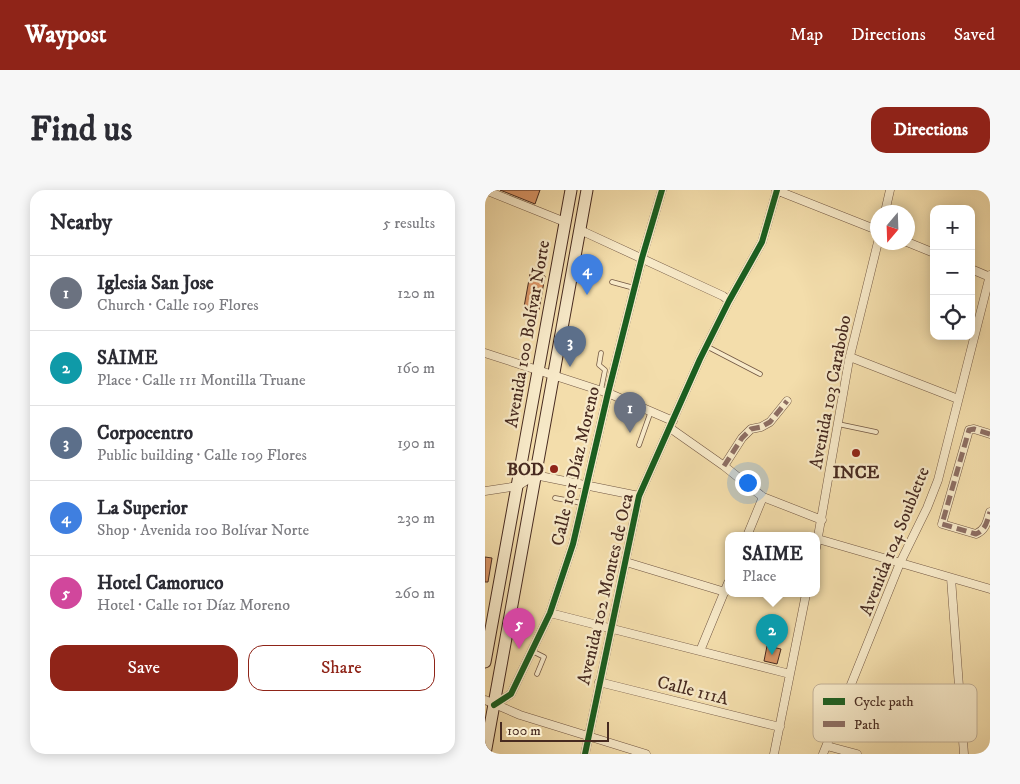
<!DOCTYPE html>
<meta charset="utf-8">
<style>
:root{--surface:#fff;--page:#f7f7f7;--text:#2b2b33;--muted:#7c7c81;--line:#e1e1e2;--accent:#8f2418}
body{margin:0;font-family:"IM FELL DW Pica",serif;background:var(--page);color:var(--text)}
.controls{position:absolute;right:15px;top:15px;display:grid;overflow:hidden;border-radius:10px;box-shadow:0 2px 12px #0003}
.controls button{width:45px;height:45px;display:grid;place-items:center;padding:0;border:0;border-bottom:1px solid var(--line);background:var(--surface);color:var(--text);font:25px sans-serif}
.compass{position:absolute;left:385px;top:15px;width:45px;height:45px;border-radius:50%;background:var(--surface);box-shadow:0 2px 12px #0003;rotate:199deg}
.scale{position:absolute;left:15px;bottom:12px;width:109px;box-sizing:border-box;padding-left:5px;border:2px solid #472a20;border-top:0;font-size:14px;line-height:18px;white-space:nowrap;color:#472a20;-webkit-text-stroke:4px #f7e9c8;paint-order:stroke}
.you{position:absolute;left:262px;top:292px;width:18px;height:18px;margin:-12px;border:4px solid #fff;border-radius:50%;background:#1a73e8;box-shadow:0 0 0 8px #1a73e833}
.badge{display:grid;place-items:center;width:32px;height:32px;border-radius:50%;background:var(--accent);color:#fff;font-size:16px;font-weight:700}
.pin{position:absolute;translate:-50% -41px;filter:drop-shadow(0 1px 2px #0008)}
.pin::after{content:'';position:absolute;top:26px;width:18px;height:15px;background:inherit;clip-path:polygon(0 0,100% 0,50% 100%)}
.popup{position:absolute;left:240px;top:342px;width:95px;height:65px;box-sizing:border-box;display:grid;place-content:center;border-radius:10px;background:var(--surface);filter:drop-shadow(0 1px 4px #0005);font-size:16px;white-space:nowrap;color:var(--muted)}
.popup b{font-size:19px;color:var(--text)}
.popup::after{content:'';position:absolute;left:50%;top:100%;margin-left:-10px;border:10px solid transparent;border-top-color:var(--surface)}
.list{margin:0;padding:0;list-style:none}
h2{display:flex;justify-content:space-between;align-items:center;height:65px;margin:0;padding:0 20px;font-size:21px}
h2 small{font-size:16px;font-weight:400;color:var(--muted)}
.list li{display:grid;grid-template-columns:32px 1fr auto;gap:15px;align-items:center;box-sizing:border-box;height:75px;padding:0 20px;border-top:1px solid var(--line)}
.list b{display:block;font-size:19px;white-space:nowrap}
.list p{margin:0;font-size:16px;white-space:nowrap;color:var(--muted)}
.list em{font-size:16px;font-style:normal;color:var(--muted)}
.actions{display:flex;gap:10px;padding:15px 20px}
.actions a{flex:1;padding:11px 0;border:1px solid var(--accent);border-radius:15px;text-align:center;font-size:18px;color:var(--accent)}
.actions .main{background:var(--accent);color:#fff}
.icon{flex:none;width:28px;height:28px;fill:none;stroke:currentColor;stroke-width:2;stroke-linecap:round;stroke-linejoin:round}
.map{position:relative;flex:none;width:505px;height:564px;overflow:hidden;border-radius:15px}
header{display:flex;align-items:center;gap:30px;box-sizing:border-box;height:70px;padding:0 25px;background:var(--accent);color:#fff}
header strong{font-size:24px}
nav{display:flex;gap:28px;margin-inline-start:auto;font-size:18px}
.intro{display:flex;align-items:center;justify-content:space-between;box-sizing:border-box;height:120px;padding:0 30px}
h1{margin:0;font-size:35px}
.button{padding:12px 22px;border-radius:15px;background:var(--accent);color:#fff;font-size:18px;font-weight:700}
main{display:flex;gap:30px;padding:0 30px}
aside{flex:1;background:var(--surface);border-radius:15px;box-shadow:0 2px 12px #0003}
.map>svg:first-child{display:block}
.building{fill:#d99566;stroke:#472a20}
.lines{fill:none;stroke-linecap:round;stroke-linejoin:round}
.service-casing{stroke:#725743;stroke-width:5.5}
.minor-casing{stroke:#725743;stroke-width:9}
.secondary-casing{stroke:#472a20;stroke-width:13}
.service{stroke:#f7e9c8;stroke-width:4}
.minor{stroke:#f7e9c8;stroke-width:8}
.secondary{stroke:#f7e9c8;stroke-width:11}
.quiet{stroke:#8d6e63;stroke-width:5;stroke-dasharray:10 5;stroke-linecap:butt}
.cycleway-casing{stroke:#f7e9c8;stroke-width:9}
.cycleway{stroke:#1b5e20;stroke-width:6}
.poi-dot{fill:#8f2418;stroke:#f7e9c8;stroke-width:2}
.labels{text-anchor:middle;stroke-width:4.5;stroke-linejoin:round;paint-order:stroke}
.street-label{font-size:18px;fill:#472a20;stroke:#f7e9c8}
.poi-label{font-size:18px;font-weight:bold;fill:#472a20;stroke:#f7e9c8;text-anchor:end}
.key{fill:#f7e9c8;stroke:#c2b096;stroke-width:1}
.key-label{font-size:14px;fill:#472a20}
</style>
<header>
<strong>Waypost</strong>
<nav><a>Map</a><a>Directions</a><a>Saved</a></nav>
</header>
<div class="intro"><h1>Find us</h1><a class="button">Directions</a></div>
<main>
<aside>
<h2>Nearby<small>5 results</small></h2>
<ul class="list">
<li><span class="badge" style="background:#6b7280">1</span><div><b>Iglesia San Jose</b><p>Church · Calle 109 Flores</p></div><em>120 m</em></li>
<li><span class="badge" style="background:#0f9aa8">2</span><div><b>SAIME</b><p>Place · Calle 111 Montilla Truane</p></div><em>160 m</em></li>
<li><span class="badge" style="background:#5c6f8a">3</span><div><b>Corpocentro</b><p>Public building · Calle 109 Flores</p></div><em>190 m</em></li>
<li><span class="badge" style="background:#3f7fe0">4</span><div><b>La Superior</b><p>Shop · Avenida 100 Bolívar Norte</p></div><em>230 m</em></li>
<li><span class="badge" style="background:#d1479c">5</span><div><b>Hotel Camoruco</b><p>Hotel · Calle 101 Díaz Moreno</p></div><em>260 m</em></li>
</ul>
<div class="actions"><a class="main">Save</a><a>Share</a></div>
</aside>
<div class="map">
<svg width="505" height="564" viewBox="0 0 505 564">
<rect width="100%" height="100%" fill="#f3ddab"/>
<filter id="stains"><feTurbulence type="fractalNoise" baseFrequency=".004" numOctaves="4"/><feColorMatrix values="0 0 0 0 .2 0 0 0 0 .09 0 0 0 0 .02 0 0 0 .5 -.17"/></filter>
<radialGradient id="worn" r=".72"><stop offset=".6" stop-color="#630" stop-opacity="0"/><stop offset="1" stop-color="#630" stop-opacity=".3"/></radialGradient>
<path class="building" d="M15,0H55L50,14Z
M45,84L60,86L54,120L39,117Z
M0,367L7,368L3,392H0Z
M282,456L296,459L292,474L279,471Z"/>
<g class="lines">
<g class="service-casing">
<path id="service" d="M127,92L149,98
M221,156L275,184
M116,200L120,180L114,175L116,163
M353,234L391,242
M154,255L166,221
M70,308L97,313
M47,461L59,467L52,484"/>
</g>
<g class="minor-casing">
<path id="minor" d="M0,0L80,32
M291,0L392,40
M400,22L405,0
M95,40L238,106L244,111
M422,52L449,63
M486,79L505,87
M0,163L123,203L188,231
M365,167L473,209
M185,238L239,276L278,307L337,330
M505,244L489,239L484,240L457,334L491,344C501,340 502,331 505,322
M239,276L257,248L266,239L276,237L285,232L302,211
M0,301L33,296L50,285L154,306
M262,346L278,307
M333,349L505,399
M331,358L364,170L393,52
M141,372L240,402
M466,388L479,564
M65,423L305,484
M215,461L243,393
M114,492L295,537
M0,510L35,525L161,564
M9,515L26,504L65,423L88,354L123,203L157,68L177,0
M342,556L372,564
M100,564L154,306L215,169L244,111L277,52L292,0
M289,564L321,404
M338,564L415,373L442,318L453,290L505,85"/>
</g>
<g class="secondary-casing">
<path id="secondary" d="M0,472L86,0
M0,564L102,0"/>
</g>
<use href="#service" class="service"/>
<use href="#minor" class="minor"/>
<use href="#secondary" class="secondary"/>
<path class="quiet" d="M505,244L489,239L484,240L457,334L491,344C501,340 502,331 505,322
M239,276L257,248L266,239L276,237L285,232L302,211"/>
<g class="cycleway-casing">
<path id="cycleway" d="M9,515L26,504L65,423L88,354L123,203L157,68L177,0
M100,564L154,306L215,169L244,111L277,52L292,0"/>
</g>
<use href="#cycleway" class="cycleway"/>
</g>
<g class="poi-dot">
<circle cx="371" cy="263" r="5"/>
<circle cx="69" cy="279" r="5"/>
</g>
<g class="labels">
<g class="street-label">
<text transform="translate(42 144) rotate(-80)" y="6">Avenida 100 Bolívar Norte</text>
<text transform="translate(345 202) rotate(-79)" y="6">Avenida 103 Carabobo</text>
<text transform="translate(90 276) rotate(-77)" y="6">Calle 101 Díaz Moreno</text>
<text transform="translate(409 351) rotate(-68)" y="6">Avenida 104 Soublette</text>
<text transform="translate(120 399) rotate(-77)" y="6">Avenida 102 Montes de Oca</text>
<text transform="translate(208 500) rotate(14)" y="6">Calle 111A</text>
</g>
<g class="poi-label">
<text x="59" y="285">BOD</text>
<text x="371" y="288" text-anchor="middle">INCE</text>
</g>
</g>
<rect x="328" y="494" width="164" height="58" rx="8" class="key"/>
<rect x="338" y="508" width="22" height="7" fill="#1b5e20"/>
<rect x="338" y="531" width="22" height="6" fill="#8d6e63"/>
<g class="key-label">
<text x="369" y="516">Cycle path</text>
<text x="369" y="539">Path</text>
</g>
<rect width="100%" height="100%" filter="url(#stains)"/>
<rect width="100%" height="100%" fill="url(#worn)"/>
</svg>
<div class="controls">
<button>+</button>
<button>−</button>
<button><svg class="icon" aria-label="locate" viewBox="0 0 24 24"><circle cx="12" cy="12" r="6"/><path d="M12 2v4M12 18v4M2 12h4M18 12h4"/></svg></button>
</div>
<svg class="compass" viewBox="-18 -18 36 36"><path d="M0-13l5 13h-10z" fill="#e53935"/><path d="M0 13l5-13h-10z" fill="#7c7c81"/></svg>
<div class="scale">100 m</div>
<div class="you"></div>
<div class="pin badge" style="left:145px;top:243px;background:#6b7280">1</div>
<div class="pin badge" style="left:287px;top:465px;background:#0f9aa8">2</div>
<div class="popup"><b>SAIME</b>Place</div>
<div class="pin badge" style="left:85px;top:177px;background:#5c6f8a">3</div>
<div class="pin badge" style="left:102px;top:105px;background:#3f7fe0">4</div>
<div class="pin badge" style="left:34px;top:459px;background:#d1479c">5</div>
</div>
</main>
